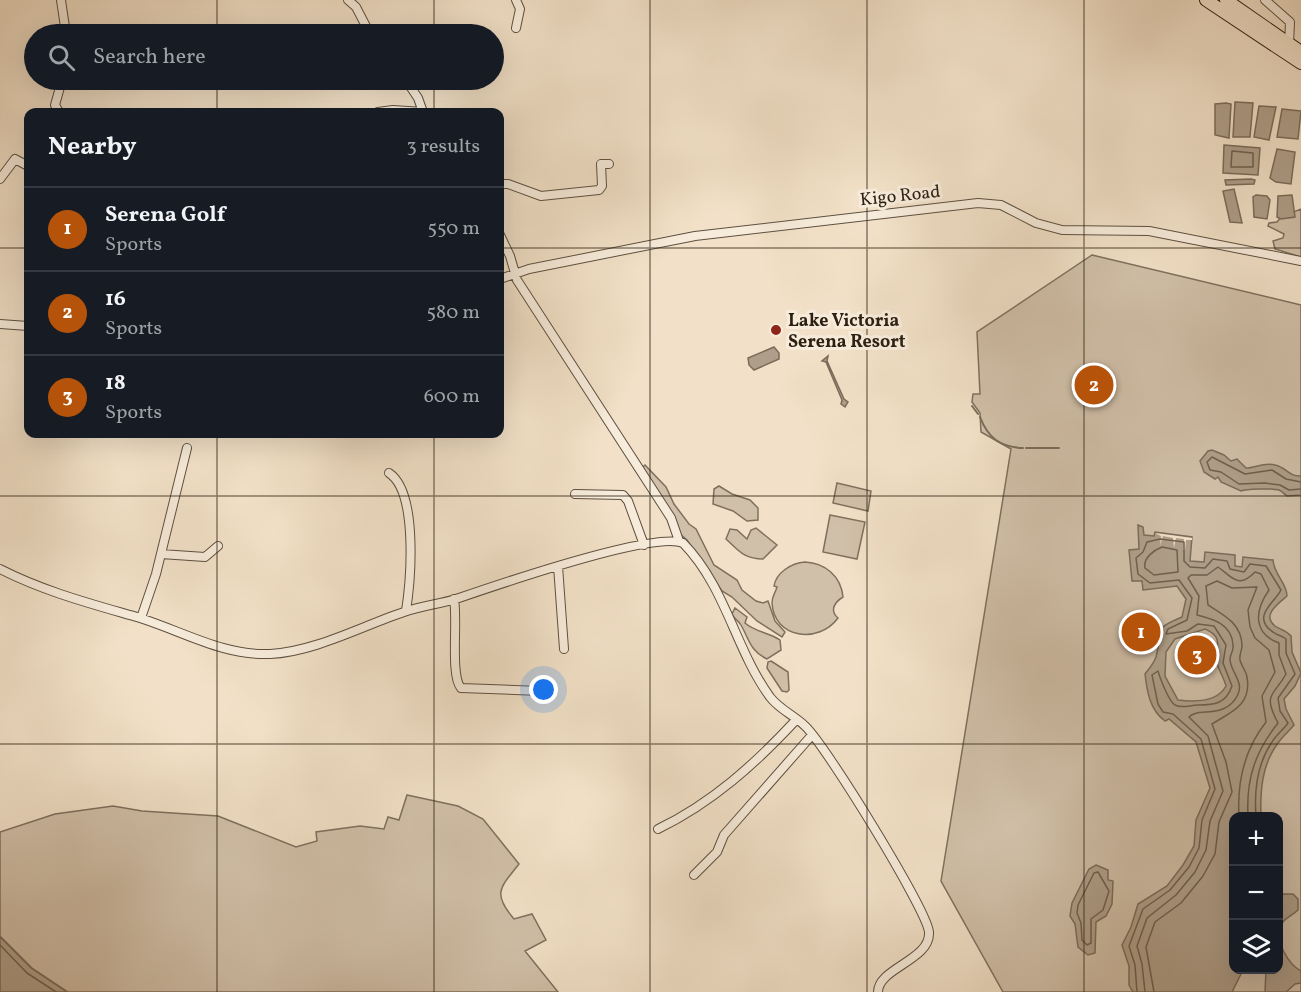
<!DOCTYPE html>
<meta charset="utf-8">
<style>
:root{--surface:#171b24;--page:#242831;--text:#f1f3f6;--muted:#9ea1a6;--line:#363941;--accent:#b45309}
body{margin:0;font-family:Vollkorn,serif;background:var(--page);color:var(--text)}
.controls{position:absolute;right:18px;bottom:18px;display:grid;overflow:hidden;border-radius:12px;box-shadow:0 6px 24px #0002}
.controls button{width:54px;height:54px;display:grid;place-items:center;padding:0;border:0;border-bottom:2px solid var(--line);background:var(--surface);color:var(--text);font:30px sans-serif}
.you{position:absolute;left:544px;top:690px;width:21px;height:21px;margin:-15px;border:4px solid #fff;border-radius:50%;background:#1a73e8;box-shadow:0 0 0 9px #1a73e833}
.badge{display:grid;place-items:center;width:39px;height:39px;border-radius:50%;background:var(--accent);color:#fff;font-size:20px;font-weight:700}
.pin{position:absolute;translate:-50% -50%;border:3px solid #fff;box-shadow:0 2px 6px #0006}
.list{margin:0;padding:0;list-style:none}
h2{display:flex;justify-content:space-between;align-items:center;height:78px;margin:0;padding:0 24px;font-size:26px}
h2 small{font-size:20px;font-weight:400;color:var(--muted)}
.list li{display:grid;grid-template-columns:39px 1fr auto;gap:18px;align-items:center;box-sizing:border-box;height:84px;padding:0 24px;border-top:2px solid var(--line)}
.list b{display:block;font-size:22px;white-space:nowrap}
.list p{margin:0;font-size:20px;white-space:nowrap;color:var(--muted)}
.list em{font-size:20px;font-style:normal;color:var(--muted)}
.icon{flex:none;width:33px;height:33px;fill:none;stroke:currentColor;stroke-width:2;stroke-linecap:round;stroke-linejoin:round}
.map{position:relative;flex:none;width:1301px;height:992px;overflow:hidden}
.search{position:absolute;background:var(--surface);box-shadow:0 6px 24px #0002;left:24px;top:24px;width:480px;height:66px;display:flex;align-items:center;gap:15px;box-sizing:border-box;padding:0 21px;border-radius:33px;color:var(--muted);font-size:22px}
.panel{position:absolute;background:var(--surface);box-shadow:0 6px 24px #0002;left:24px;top:108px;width:480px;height:330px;border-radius:12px}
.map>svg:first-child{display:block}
.green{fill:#d1c0a9;stroke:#7f705e;stroke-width:1.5;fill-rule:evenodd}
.water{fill:#af9f8a;stroke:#7b6c5a;stroke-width:1.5;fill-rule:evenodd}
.pier{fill:#f2e1c8}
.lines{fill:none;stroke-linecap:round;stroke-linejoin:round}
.shore{stroke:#6e604e;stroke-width:1.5}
.stream{stroke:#7b6c5a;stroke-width:2}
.minor-casing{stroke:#5e5040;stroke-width:10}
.highway-casing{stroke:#2d2013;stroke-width:14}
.minor{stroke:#f7ecdb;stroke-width:8}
.highway{stroke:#f2e1c8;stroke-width:12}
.grid{fill:none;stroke:#2d2013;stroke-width:1.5;stroke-opacity:0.55}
.poi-dot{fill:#8f2418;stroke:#f7ecdb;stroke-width:2}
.labels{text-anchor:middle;stroke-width:6;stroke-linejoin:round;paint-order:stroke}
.street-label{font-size:18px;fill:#2d2013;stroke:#f7ecdb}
.poi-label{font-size:18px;font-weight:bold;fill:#2d2013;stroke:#f7ecdb;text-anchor:start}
</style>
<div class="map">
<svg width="1301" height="992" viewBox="0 0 1301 992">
<rect width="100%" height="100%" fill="#f2e1c8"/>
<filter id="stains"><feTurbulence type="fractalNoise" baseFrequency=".00333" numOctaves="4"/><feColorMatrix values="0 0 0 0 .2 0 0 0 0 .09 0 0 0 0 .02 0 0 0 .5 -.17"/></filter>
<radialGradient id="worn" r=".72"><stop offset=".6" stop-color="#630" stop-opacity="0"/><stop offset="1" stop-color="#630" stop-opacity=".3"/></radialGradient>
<path class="green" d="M1301,209V257L1275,249L1273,241L1283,238L1284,234L1268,226L1269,223L1277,222L1281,217Z
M1092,255L1301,305V992H1003L941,881L1011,449L981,432L980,413L972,402L973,394H980L977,332ZM1234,816H1278V970H1234Z
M645,465L666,487L674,504L689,524L696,529L714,565L737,580L742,590L756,601L763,603L768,601L775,621L785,632L782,637L757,621L732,597L722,591L687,540C669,527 651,488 643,467Z
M837,483L871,491L868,511L833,503Z
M719,486L732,494L750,500L758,508V520L747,521L733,511L713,504L714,489Z
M830,515L865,522L857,559L823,552Z
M756,528L777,545L763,559C744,559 739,551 726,539L730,529L737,530L747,539L751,530Z
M805,562C825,563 841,576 843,597C835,602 829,610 838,618C819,644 774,639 772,603C772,596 775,594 777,587L774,586C776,573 791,563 805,562Z
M735,608L747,617L745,623C755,632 768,632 780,640L781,650L767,659C750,651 749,639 741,625C739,621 734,619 732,614Z
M771,661L788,672L789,690L787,692L782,691L767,668L768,662Z
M407,795L458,806L483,819L519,864C500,888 492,893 514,919L532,914L546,940L525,951L558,992H68L32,968L0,936V832L55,814L113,806L142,811L218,816L296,847L317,841L316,832L360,826L384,829L388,817L399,820Z"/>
<path class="water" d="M1235,102L1253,103L1250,137H1233Z
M1226,103L1231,104L1229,138L1215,135V104Z
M1259,106L1276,107L1269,140L1254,137Z
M1282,109L1301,111L1298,139L1277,137Z
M1224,145L1260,148L1258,175L1223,173Z
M1277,149L1295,152L1291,184L1276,182L1270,178Z
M1251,179L1255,180L1254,184L1226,185L1225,180Z
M1234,189L1242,223L1230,222L1223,191Z
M1256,195L1267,196L1270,200L1267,219L1254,217L1253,197Z
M1292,195L1295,217L1281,219L1277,217L1278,196Z
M774,347L779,353V359L754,370L749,365L748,358Z
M828,356L827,361L844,399L848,402L845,407L841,404L842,400L826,362L822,361Z
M1212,450L1224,455L1231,461L1237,459L1246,468C1255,468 1264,462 1275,465C1286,467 1289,477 1301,476V495L1287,496C1284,494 1282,491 1279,490C1273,488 1245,489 1241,491L1221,482L1218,477L1215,479L1204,472L1200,461L1208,451Z
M1138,525L1143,527L1144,535L1154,536L1155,532L1192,537L1190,561L1204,562L1205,552L1235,555V566L1242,567L1243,557L1273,560C1274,575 1287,583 1287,596C1279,603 1261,615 1275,626C1281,630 1286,630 1291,636L1292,652L1301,673L1295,686L1284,699L1286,709L1294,725C1289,731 1283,736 1278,743C1262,764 1260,791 1261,816H1234V970H1240L1241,974L1232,992H1133L1129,985V966L1122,945L1131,927L1138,904L1167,886L1183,865L1194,846L1196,820L1210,788L1196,742L1169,719L1165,721C1150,710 1147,692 1145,674C1149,669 1154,663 1156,657C1164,631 1148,631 1182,617L1186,599L1177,586L1143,590L1142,581H1132L1129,550L1139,549ZM1205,629C1226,638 1214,649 1217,663C1219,671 1224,678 1226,686C1217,703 1194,702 1178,700L1165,676L1166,652L1175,639Z
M1096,865L1108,870V880L1113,881L1112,904L1106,916L1096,922L1095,953L1088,955L1078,947L1075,924L1070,916L1072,903L1089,869Z
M1279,894H1293L1298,899V910C1292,916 1284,918 1280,926C1274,940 1289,965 1301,971V983L1295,984L1286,992H1265L1266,970H1278Z
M0,937L31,968L67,992H0Z"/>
<path class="pier" d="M1155,533L1192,538V540H1186L1185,550H1183L1184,539L1176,538L1174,548L1173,538L1163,536L1160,546L1161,536Z"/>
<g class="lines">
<path class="shore" d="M1232,151L1253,153V167H1231Z
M1301,482L1286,479L1272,470L1245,474L1212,457L1207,462L1210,470L1221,472L1239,484L1265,483L1280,485L1289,490L1301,489
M1162,547L1177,550L1178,572L1154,575L1145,568C1143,558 1154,550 1162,547Z
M1098,872L1109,891L1103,910L1091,919V943L1087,945L1082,940L1081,923L1077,913L1078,905L1094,873Z
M0,945L27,973L56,992
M1137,992L1135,965L1129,946L1143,909L1170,890L1189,867L1199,848L1202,820L1215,789L1201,739L1173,714L1163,712L1158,704L1152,675L1158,671C1160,678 1169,702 1175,705C1182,709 1190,705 1198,705C1214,705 1226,704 1232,686L1223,663L1226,645L1214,626L1198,624L1187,631L1166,634L1168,629L1187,620L1192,598L1179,580L1150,583L1138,574L1136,558L1143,552L1147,542L1160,539L1184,542V561L1190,567L1205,568L1213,559L1227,561L1230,569L1244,572L1250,564L1266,566L1281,590C1276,601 1250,617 1273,632C1278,636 1281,635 1286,639V653L1295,674L1278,698L1280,711L1288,723C1283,730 1276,735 1272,742C1257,764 1254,790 1256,816
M1145,992L1142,964L1137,946L1147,918L1176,895L1195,872L1206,850L1210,821L1223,791L1208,736L1189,717C1197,708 1218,717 1232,703C1250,684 1230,674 1230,659C1230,655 1234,650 1233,645C1232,624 1213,619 1197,615L1199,596L1188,578L1191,575H1207L1218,567C1231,576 1238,590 1255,572L1261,574L1269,590C1255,610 1252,633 1279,643V655L1286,674C1274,696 1262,693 1278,723C1255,752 1246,779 1248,816
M1154,992L1146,947L1155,922L1181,903L1203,876L1215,854L1219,822L1232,792L1226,762L1212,724C1231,712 1252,705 1247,677C1246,671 1241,665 1240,660C1239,655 1242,650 1242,646C1242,624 1224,615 1208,605L1206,586L1217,581L1232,588L1257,587L1248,610L1250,627L1255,638L1269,650L1275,672L1262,696L1266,722C1244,750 1237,782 1239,816"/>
<path class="stream" d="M972,406L978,414
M980,417C988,438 1000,447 1023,448
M1026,448H1059"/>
<g class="minor-casing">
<path id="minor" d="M61,0L66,34
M348,0L356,7L370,34
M516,0L520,9L516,28
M1265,0L1290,22L1289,44
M406,80L418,98L423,112
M59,112L55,105L62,80
M378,112L393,110L423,112
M0,179L15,159L28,166
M500,184H508L541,196L599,190L602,186L601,164H609
M500,235L510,256L517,280L671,518L679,541
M500,279L529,269L695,236L978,203L1001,205L1036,223L1062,230L1149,231L1301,261
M0,324L28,326
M389,473C418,492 411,579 406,611
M575,494L623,495L628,501L644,545
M161,554L205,557L218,546
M558,566L564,649
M0,569C45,592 92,604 140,618C184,632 224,656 270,654C314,652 362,626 404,612C421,606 439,604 456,599C494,586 653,531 683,543C726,587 735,649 770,697C780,710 794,715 805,726C825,744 927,910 929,932C931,960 878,968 878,992
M454,599C458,620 450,676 461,688L540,691
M141,618L156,574L187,448
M658,829C712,803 755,764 796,720
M694,875L717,852L724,835L812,735"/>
</g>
<g class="highway-casing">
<path id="highway" d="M1206,0L1301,63
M1226,0L1301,52"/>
</g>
<use href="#minor" class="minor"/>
<use href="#highway" class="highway"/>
</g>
<path class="grid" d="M217,0V34M434,0V34M650,0V992M867,0V992M1084,0V992M217,80V112M434,80V112M0,248H28M500,248H1301M217,434V992M434,434V992M0,496H1301M0,744H1301"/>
<circle class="poi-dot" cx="776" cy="330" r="6"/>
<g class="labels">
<g class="street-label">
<text transform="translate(900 195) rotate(-6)" y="6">Kigo Road</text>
</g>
<g class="poi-label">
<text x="788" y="326">Lake Victoria<tspan x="788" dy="21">Serena Resort</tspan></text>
</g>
</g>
<rect width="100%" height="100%" filter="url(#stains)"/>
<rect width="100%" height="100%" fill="url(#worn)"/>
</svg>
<div class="controls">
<button>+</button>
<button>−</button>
<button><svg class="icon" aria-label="layers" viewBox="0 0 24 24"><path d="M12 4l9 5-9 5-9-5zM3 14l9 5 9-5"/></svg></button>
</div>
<div class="you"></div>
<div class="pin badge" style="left:1141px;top:632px">1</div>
<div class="pin badge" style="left:1094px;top:385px">2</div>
<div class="pin badge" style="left:1197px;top:655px">3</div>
<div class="search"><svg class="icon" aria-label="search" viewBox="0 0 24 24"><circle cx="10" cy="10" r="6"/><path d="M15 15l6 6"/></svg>Search here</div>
<section class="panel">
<h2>Nearby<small>3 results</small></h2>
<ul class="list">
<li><span class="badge">1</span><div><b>Serena Golf</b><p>Sports</p></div><em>550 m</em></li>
<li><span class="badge">2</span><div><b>16</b><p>Sports</p></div><em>580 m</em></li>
<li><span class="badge">3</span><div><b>18</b><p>Sports</p></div><em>600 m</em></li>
</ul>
</section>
</div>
